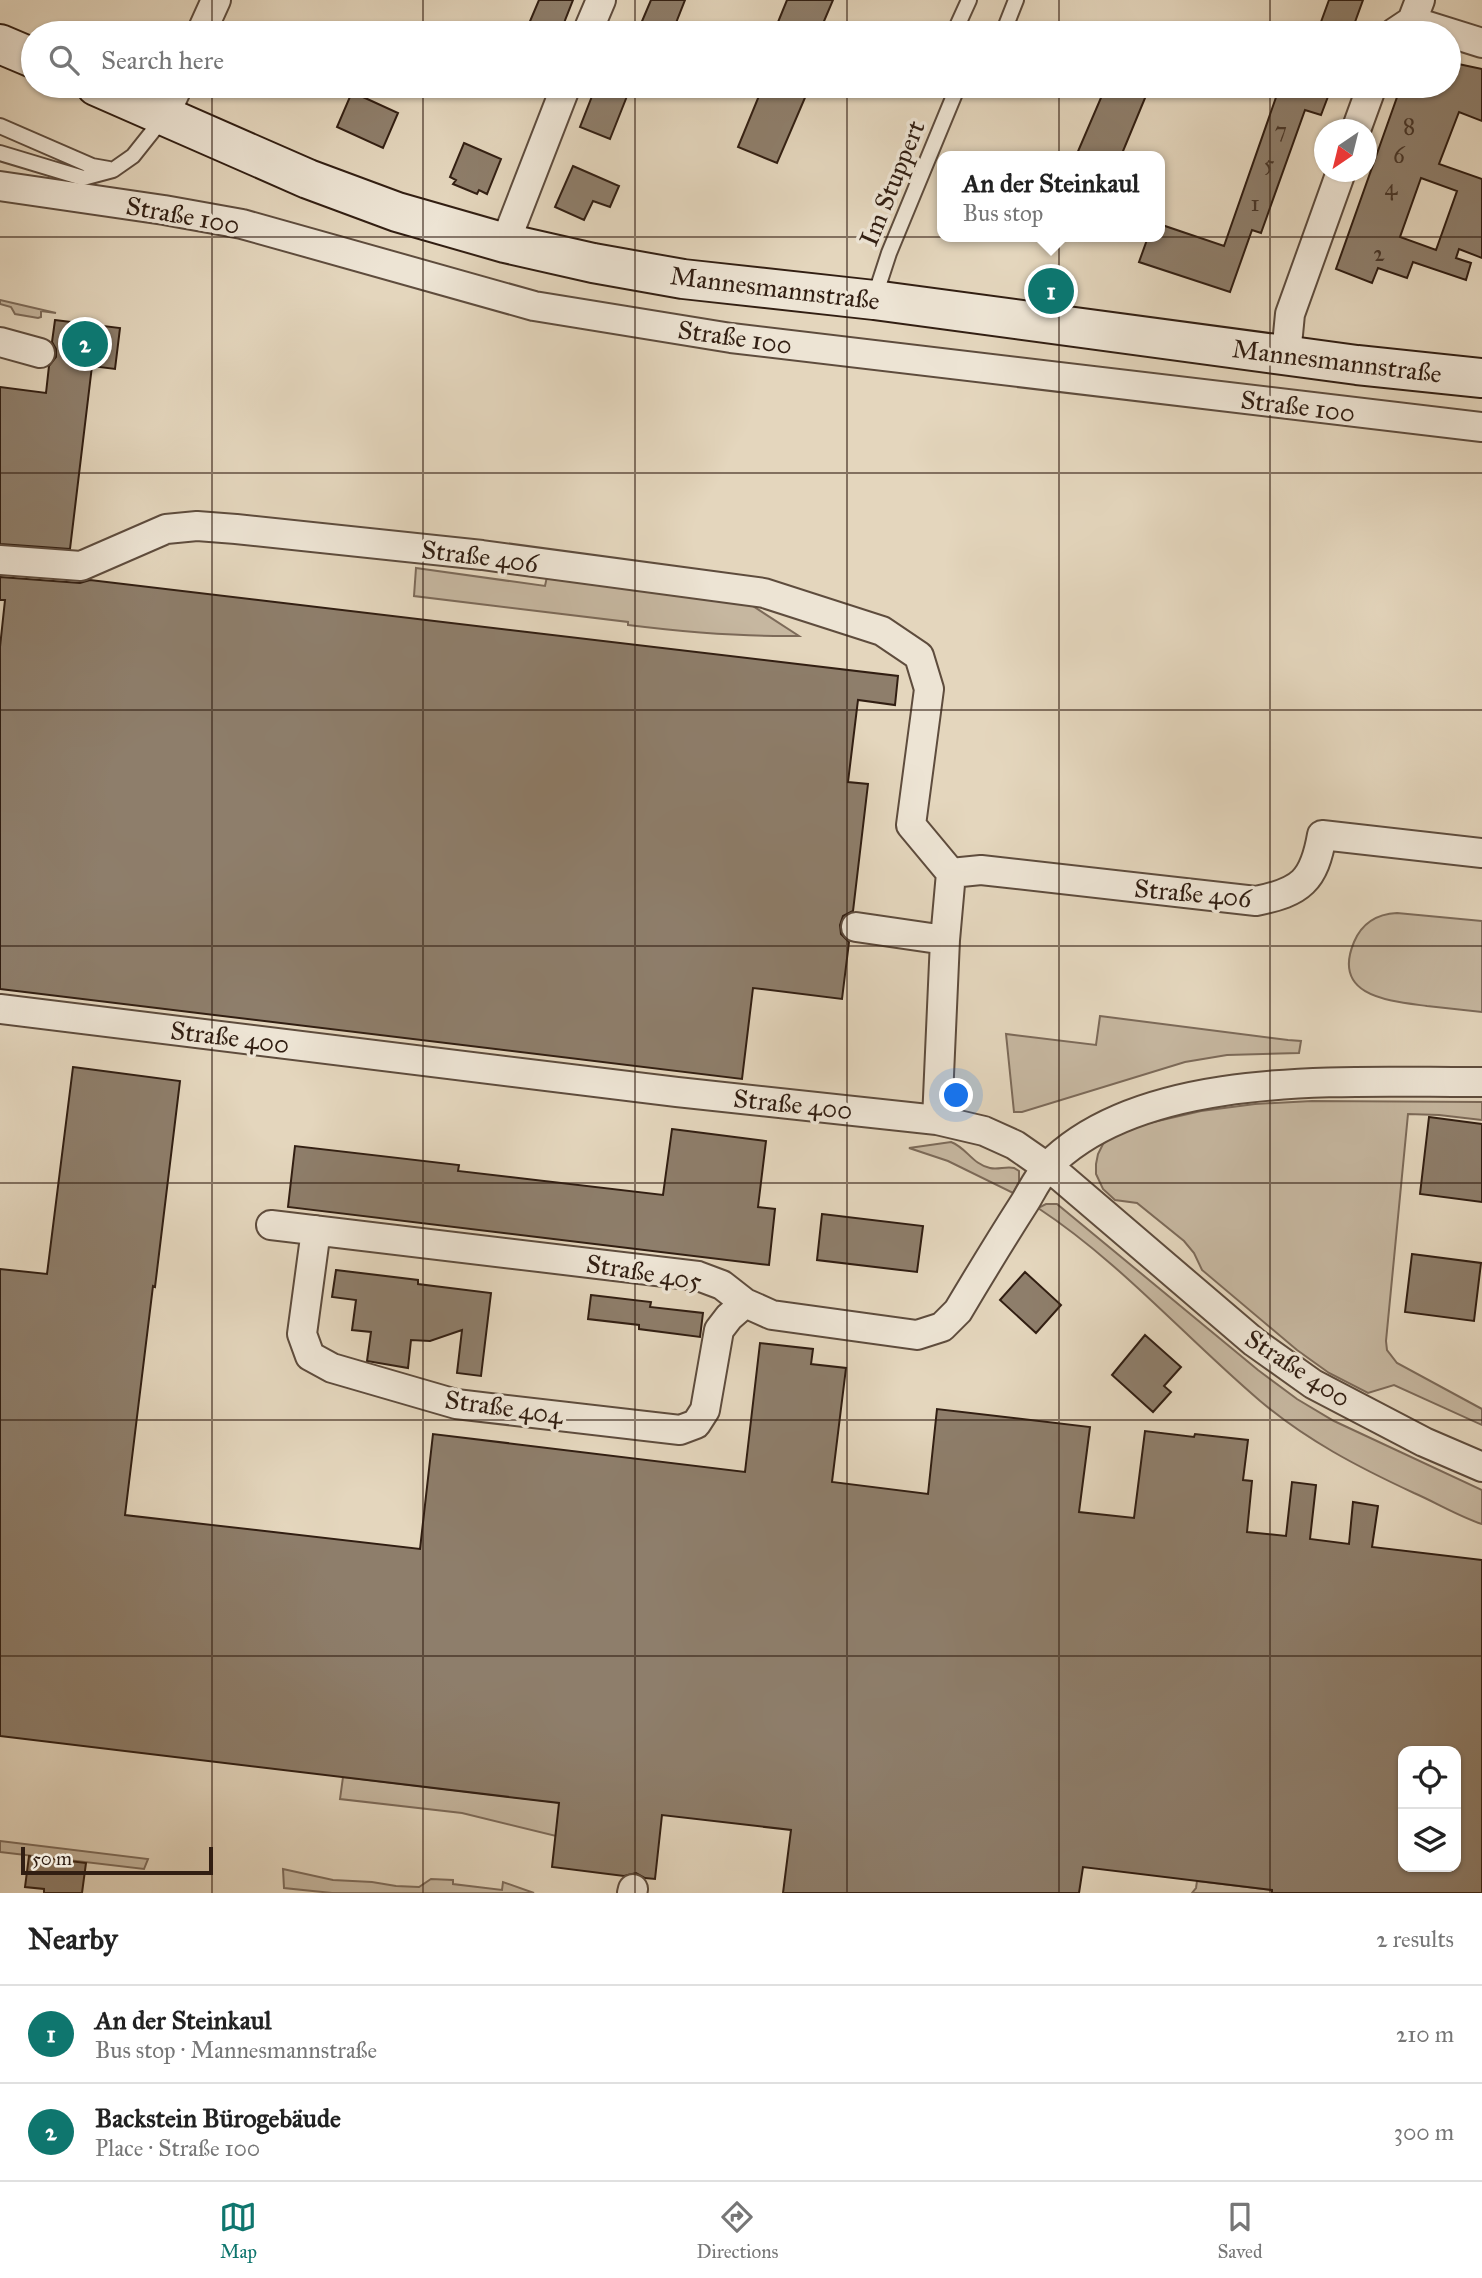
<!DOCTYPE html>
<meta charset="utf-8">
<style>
:root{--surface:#fff;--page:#f2f2f2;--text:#222;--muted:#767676;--line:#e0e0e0;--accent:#0f766e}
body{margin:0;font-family:"IM FELL Great Primer",serif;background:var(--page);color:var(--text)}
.controls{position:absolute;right:21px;bottom:21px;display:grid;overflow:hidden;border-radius:14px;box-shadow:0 2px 5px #0004}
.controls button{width:63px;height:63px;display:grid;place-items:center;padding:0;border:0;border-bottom:2px solid var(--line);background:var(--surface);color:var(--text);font:35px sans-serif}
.compass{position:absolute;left:1314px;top:119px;width:63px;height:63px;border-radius:50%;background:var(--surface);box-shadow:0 2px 5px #0004;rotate:215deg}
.scale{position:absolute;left:21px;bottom:18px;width:192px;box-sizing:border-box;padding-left:7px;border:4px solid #311e12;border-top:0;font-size:19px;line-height:24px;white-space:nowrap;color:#311e12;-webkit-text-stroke:5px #ede4d4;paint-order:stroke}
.you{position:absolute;left:957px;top:1096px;width:24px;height:24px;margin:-18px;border:5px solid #fff;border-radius:50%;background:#1a73e8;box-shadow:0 0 0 10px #1a73e833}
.badge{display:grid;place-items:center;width:46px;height:46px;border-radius:50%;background:var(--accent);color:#fff;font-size:23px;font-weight:700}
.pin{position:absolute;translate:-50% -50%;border:4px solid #fff;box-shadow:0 2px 7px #0006}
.popup{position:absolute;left:937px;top:151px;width:228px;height:91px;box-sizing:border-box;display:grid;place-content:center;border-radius:14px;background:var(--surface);filter:drop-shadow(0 2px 5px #0005);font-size:23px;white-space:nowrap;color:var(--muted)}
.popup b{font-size:26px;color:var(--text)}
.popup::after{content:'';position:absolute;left:50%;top:100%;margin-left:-14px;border:14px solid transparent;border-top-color:var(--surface)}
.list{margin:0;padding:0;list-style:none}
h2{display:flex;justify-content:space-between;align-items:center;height:91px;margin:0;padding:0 28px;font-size:30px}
h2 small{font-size:23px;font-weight:400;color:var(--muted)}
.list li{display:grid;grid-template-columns:46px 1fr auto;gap:21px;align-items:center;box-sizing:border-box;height:98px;padding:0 28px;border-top:2px solid var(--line)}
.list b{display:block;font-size:26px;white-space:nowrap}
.list p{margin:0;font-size:23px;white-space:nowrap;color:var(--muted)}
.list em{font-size:23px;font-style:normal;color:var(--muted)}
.icon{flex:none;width:38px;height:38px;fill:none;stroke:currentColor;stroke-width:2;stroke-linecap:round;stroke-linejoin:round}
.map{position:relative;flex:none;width:1482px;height:1893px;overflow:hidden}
.search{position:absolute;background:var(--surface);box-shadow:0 2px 5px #0004;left:21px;right:21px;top:21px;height:77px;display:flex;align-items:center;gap:18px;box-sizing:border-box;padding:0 24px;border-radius:38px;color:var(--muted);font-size:26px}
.sheet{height:287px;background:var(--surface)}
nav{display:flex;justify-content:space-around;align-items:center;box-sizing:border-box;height:98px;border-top:2px solid var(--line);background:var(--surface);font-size:19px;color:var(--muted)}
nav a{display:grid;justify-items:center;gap:4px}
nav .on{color:var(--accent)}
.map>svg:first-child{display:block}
.green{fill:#c6b7a0;stroke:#7c6a59;stroke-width:2}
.building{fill:#8e7e6b;stroke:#311e12;stroke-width:2;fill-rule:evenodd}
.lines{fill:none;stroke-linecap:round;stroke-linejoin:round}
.lane-casing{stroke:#5e4c3d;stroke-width:18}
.street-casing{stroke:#5e4c3d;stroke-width:32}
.secondary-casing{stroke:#311e12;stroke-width:42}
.lane{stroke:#ede4d4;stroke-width:14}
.street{stroke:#ede4d4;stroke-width:28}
.secondary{stroke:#ede4d4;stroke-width:38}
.grid{fill:none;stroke:#311e12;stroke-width:2;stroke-opacity:0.55}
.labels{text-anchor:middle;stroke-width:7;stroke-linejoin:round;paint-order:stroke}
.number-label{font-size:23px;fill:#483628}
.street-label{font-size:26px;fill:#311e12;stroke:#ede4d4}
</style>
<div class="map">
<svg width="1482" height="1893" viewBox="0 0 1482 1893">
<rect width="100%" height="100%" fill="#e4d6bd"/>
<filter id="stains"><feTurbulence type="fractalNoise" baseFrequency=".00286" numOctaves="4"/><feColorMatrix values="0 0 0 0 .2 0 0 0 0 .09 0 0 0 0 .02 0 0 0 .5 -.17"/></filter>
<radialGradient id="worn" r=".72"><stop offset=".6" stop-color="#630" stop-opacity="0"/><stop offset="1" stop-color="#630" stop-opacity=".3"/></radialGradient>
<path class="green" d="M0,300L56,313L41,311V317L38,318L15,314L11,307L0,304Z
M416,568L545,586L548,572L739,597L799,636C742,637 685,632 628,625V622L414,596Z
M1397,913L1482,921V1012C1464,1010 1446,1008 1427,1006C1390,1001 1331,997 1354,942C1362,923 1377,914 1397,913Z
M1100,1016L1288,1040L1301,1041L1299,1053L1227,1055L1185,1062L1022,1112H1014L1006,1034L1096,1045Z
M1312,1101L1482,1102V1120L1439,1115L1408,1114L1386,1341L1387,1350L1397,1363L1482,1409V1425L1394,1385L1368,1393L1329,1373L1297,1350L1202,1270L1194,1253L1184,1241L1137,1203L1115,1200L1103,1189L1096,1174V1164L1098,1154L1103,1144L1111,1136L1149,1123L1201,1111L1255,1104Z
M951,1142C967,1148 972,1164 990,1168C998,1170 1006,1166 1014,1168L1019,1171V1182L1013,1193L948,1161L909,1148Z
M1046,1204H1057L1258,1370L1297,1399L1334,1421L1482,1490V1524C1458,1516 1437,1503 1414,1493C1358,1467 1306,1440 1259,1400C1184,1336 1120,1262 1038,1208Z
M343,1777L621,1810L556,1836L462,1813L340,1799Z
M0,1841L148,1859L144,1869L0,1852Z
M283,1869L333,1880L372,1882L396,1886L419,1887L431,1879L453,1880V1884L502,1890L503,1882L534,1893H332L284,1888Z
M1197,1881L1272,1890V1893H1192L1196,1888Z"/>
<path class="building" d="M539,0H573L560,33H525Z
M651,0H685L672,33H637Z
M787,0H833L819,33H790L776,27Z
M1329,0H1363L1351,33H1317Z
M1449,62L1482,69V121L1459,112L1439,164L1482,179V258L1459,249L1456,258L1471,263L1466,280L1413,262L1407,278L1378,268L1372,283L1336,269L1401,86H1449ZM1421,178L1457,191L1436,250L1400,237Z
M596,86H631L610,139L580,127Z
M763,86H810L777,163L738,147Z
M1106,86H1150L1121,156H1076Z
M1280,86H1332L1321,115L1305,110L1261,233L1252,230L1230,292L1139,262L1148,237H1159V224L1224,246Z
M352,92L398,113L383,148L337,127Z
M464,143L501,159L487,194L479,190L477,194L453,184L456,180L450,177Z
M573,166L619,186L610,207L593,201L584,220L555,207Z
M55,320L120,328L115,369L92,366L70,549L0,544V387L46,393L49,366L56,357V349L52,342Z
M0,577L80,583L90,580L898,676L895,705L858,700L848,782L868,784L853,911L843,916L840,925L841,934L849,942L842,999L753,988L742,1079L0,989V647L5,600H0Z
M73,1067L180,1081L155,1287L153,1286L125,1515L420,1549L433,1434L745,1472L760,1343L813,1349L811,1364L846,1368L832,1482L928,1494L937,1409L1090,1427L1079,1512L1134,1518L1145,1431L1194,1437L1195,1434L1248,1440L1243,1480L1252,1481L1247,1532L1286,1536L1292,1482L1316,1485L1310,1539L1349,1544L1353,1502L1378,1506L1372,1547L1482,1560V1893H1272V1890L1083,1867L1079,1893H783L791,1830L662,1815L655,1879L645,1878L636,1873L624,1876L552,1867L559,1803L0,1736V1269L47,1274ZM1403,1751H1456V1867H1403Z
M1429,1117L1482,1124V1202L1420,1194Z
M672,1129L766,1141L758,1207L775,1209L769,1265L288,1207L295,1146L459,1165L458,1171L663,1195Z
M822,1214L923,1226L917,1272L817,1260Z
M1412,1254L1481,1263L1474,1321L1405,1312Z
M336,1270L418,1280V1284L491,1293L481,1376L457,1373L462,1330L430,1341L411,1340L408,1368L367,1361L371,1332L352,1330L356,1300L332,1297Z
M1025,1272L1061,1305L1036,1333L1000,1300Z
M591,1295L651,1302L650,1307L703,1313L700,1337L639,1329V1325L588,1319Z
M1145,1335L1181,1367L1164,1386L1171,1392L1153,1412L1112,1375Z
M29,1856L86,1863L82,1893H44V1889L25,1887Z"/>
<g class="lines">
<g class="lane-casing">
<path id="lane" d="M954,33L969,0
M1003,33L1016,0
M0,126L92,166L109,169
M0,153L83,178L113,170L133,156L164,117
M874,299L889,253L958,86"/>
</g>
<g class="street-casing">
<path id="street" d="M1412,21L1482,43
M201,33L216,0
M587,33L601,0
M1394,33L1412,21L1420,0
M164,116L178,86
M1356,130L1372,86
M0,186L164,210L242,224L534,306L731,338L1482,427
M505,243L566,86
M0,342L40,353
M1286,355L1290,314L1341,172
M0,560L81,566L166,529L197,526L236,529L482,555L764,593L882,631L919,656L929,689L911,825L951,873L945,940L937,1120
M951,873L981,870L1256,901C1301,892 1314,881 1322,835L1482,853
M856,927L945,940
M0,1009L677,1092L937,1120L984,1131L1015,1145L1061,1177L1254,1342L1313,1384L1424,1442L1482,1467
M271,1225L698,1276L722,1285L745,1303L772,1315L917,1335L942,1327L958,1311C980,1274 1002,1238 1025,1202C1032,1190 1039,1176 1048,1166C1145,1067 1353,1083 1482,1082
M316,1230L302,1334L310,1356L332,1368L456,1404L680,1430L696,1424L705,1410L719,1330L729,1317L745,1303
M632,1893L633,1889"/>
</g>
<g class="secondary-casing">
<path id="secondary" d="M0,44L33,58
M96,86L308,179L397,212L505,243L593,263L683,279L874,300L1357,365L1482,378"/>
</g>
<use href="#lane" class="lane"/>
<use href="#street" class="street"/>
<use href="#secondary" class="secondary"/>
</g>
<path class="grid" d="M212,0V33M423,0V33M635,0V33M847,0V33M1059,0V33M1270,0V33M212,86V1893M423,86V1893M635,86V1893M847,86V1893M1059,86V1893M1270,86V1893M0,237H1482M0,473H1482M0,710H1482M0,946H1482M0,1183H1482M0,1420H1482M0,1656H1482"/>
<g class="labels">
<g class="number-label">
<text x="1409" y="134">8</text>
<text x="1281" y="138">7</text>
<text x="1399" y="163">6</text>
<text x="1269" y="171">5</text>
<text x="1391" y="195">4</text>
<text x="1255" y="211">1</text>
<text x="1379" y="261">2</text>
</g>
<g class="street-label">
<text transform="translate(892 183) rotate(-68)" y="9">Im Stuppert</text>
<text transform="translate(183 215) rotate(10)" y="9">Straße 100</text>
<text transform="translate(775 288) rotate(7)" y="9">Mannesmannstraße</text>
<text transform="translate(735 337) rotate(8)" y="9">Straße 100</text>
<text transform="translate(1337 361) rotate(7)" y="9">Mannesmannstraße</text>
<text transform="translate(1298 406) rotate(7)" y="9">Straße 100</text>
<text transform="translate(480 556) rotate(7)" y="9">Straße 406</text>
<text transform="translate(1193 893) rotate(5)" y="9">Straße 406</text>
<text transform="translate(230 1037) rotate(7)" y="9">Straße 400</text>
<text transform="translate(793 1104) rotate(6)" y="9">Straße 400</text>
<text transform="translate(644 1272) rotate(9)" y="9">Straße 405</text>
<text transform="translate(1298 1368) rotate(33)" y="9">Straße 400</text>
<text transform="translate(504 1407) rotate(8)" y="9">Straße 404</text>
</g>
</g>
<rect width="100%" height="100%" filter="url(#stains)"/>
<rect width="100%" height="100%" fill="url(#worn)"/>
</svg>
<div class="controls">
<button><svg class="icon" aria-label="locate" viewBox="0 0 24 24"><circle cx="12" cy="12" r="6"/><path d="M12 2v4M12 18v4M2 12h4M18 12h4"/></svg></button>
<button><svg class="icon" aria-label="layers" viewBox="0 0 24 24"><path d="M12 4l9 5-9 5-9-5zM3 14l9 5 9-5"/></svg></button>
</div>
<svg class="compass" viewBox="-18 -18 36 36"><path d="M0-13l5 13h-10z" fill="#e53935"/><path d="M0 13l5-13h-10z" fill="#767676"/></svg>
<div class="scale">50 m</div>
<div class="you"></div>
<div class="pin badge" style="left:1051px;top:291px">1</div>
<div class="popup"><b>An der Steinkaul</b>Bus stop</div>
<div class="pin badge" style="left:85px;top:344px">2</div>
<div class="search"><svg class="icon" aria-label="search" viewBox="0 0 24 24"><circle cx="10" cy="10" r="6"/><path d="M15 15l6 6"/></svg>Search here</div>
</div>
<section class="sheet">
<h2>Nearby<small>2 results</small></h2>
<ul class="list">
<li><span class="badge">1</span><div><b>An der Steinkaul</b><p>Bus stop · Mannesmannstraße</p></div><em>210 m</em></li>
<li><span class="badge">2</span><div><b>Backstein Bürogebäude</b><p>Place · Straße 100</p></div><em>300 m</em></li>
</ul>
</section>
<nav>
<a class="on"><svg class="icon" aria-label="map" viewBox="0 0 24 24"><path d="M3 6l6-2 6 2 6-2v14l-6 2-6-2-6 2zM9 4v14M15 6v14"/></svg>Map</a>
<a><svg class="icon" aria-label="directions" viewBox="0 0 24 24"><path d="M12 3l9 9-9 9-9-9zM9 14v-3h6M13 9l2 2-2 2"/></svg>Directions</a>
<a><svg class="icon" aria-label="saved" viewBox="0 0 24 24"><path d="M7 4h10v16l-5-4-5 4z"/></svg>Saved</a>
</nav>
